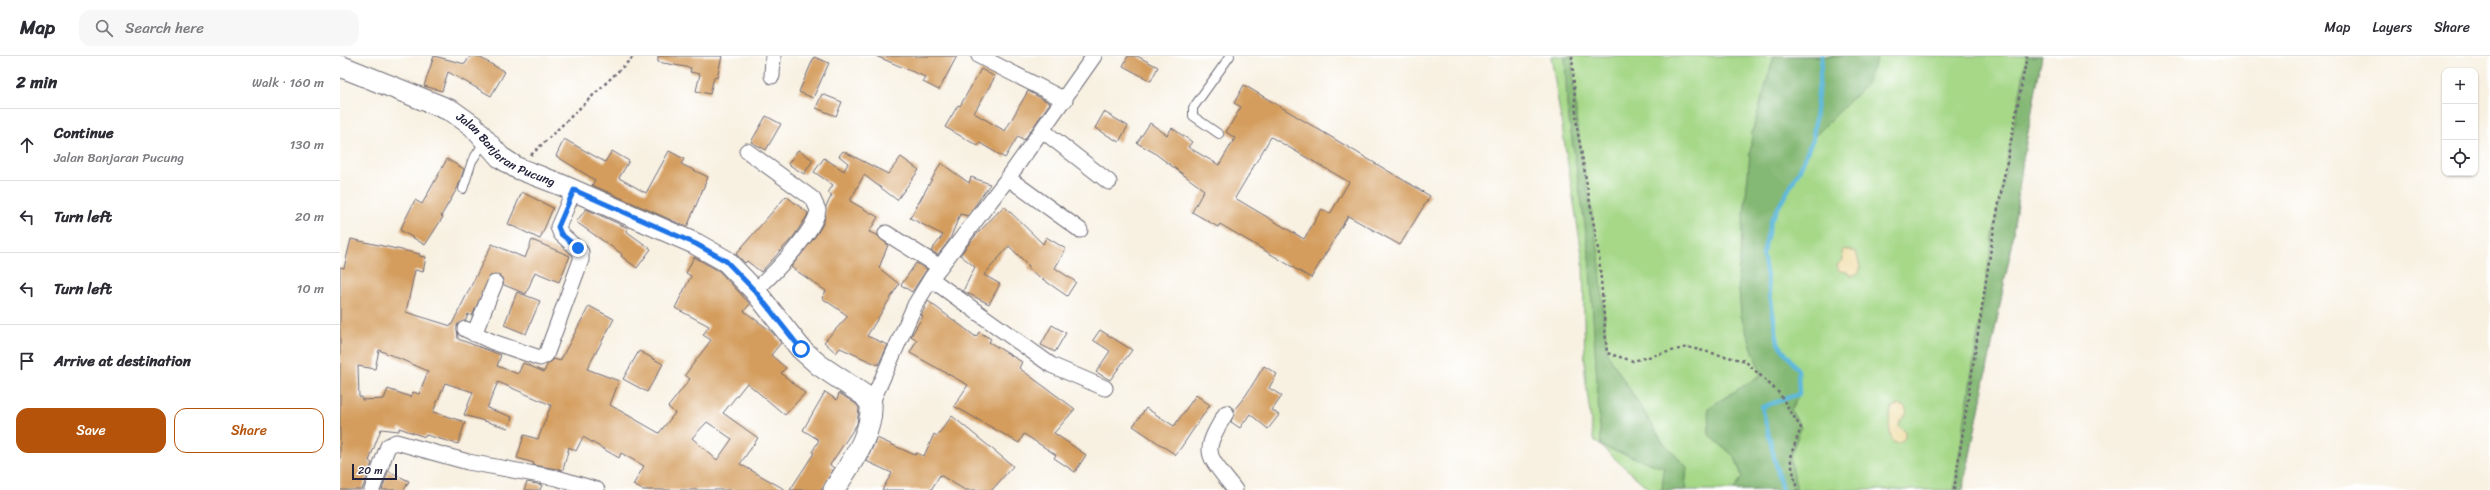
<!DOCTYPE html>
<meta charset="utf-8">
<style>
:root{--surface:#fff;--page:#f7f7f7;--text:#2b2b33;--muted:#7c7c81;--line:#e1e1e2;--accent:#b45309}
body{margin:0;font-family:Sriracha,sans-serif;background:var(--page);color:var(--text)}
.controls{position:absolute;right:12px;top:12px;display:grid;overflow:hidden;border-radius:8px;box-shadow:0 1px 3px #0004}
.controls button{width:36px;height:36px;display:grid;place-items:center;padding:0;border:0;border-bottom:1px solid var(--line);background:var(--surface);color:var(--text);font:20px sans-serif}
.scale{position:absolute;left:12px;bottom:10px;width:45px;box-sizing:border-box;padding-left:4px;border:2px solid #22223b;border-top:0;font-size:11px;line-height:14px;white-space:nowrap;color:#22223b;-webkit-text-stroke:3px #fff;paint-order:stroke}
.stop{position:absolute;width:12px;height:12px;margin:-9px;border:3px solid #1a73e8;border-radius:50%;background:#fff}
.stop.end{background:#1a73e8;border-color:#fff;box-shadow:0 1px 4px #0008}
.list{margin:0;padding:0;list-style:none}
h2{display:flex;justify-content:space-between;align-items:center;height:52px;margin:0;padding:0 16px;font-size:17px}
h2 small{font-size:13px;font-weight:400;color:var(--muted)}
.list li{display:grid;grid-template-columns:26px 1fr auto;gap:12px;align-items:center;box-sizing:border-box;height:72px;padding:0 16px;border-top:1px solid var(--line)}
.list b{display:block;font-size:15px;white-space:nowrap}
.list p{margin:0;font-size:13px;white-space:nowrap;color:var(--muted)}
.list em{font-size:13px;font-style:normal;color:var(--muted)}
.actions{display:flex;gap:8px;padding:12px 16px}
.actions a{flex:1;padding:9px 0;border:1px solid var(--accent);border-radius:12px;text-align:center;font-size:14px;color:var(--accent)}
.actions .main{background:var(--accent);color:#fff}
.icon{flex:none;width:22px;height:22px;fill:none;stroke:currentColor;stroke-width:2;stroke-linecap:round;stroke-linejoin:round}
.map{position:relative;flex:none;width:2150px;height:434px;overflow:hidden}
header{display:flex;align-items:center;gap:24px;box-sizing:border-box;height:56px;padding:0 20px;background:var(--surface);border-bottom:1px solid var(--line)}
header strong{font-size:19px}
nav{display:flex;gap:22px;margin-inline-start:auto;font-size:14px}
.search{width:280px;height:36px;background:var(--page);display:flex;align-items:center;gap:10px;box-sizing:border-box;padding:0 14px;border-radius:12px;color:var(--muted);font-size:15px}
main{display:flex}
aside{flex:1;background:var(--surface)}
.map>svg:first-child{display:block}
.green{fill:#a6d888;stroke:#647d62}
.forest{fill:#84b874;stroke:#536d58}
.sand{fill:#eeda9e;stroke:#887e6c}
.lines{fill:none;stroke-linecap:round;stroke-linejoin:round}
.stream{stroke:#5eb9dc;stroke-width:4.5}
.building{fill:#d49d5d;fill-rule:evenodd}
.lane-casing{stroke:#6d6a75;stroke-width:10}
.street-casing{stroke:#6d6a75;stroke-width:17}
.secondary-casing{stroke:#6d6a75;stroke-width:23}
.path{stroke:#6d6a75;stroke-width:2.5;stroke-dasharray:3 3;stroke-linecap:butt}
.lane{stroke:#fff;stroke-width:8}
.street{stroke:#fff;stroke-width:15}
.secondary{stroke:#fff;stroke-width:21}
.route{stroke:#1a73e8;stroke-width:5}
.labels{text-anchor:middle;stroke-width:3.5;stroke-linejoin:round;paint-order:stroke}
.street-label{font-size:12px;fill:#22223b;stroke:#fff}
</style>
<header>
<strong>Map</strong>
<div class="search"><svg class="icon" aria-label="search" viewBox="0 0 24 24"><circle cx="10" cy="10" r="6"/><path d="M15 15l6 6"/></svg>Search here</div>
<nav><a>Map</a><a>Layers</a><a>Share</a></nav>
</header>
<main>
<aside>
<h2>2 min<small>Walk · 160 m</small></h2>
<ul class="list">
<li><svg class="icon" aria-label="ahead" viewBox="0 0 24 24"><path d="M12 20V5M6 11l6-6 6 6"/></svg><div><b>Continue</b><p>Jalan Banjaran Pucung</p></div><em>130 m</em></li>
<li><svg class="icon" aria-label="left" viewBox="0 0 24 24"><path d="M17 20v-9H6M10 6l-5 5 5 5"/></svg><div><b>Turn left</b></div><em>20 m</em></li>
<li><svg class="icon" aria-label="left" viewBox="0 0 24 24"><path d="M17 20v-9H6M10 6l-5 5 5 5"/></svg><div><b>Turn left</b></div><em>10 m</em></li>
<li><svg class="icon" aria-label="arrive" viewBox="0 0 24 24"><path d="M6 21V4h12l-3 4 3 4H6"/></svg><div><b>Arrive at destination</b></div></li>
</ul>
<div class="actions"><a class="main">Save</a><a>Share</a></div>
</aside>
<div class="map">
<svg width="2150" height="434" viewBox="0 0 2150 434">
<rect width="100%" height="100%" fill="#fff"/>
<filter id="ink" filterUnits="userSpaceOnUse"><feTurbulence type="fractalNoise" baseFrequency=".025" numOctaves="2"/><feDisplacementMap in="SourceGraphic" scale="8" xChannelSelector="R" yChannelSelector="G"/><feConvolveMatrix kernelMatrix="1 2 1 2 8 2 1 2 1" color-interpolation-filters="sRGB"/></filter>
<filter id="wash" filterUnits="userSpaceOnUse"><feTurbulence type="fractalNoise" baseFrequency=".012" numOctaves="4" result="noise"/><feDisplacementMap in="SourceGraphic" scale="16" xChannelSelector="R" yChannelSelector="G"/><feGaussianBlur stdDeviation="0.9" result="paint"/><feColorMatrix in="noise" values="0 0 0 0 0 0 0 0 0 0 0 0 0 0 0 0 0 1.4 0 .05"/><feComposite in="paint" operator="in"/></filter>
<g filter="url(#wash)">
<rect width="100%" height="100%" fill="#f8f1e2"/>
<path class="green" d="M1211,0H1702L1683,103L1670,198L1623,434H1310L1253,383L1245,318L1243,205Z"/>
<path class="forest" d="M1225,0H1232L1237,71L1259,199L1267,297L1322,385L1347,411L1345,434H1322L1324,412L1261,390L1249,197L1227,50Z
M1434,0H1538L1525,30L1473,82L1459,115L1431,164L1423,198L1438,287L1458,314L1459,338L1451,354L1461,372L1450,401L1457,434H1394L1402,421L1395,401L1369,379L1368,352L1421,319L1401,260L1398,221L1412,77Z
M1687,0H1702L1683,103L1670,198L1623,434H1614L1653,179Z"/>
<path class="sand" d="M1502,193L1516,196L1520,211L1519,217L1511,220L1507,216L1499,215L1497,209L1503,204Z
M1559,349L1565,351L1567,357L1560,365L1559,370L1565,376V382L1560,387H1554C1547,376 1549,363 1552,351Z"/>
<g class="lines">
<path class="stream" d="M1442,434L1422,351L1459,338L1458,314L1438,287L1423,198L1431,164L1459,115L1473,82L1482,0"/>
</g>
<g id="blocks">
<path class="building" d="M94,0L125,8L130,0H137L165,16L151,40L108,16L102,35L84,30Z
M318,0H382L377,22L374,21L370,38L356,35L360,18L350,16L351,12L318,6Z
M536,0H617L599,34L583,26L585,21Z
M788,0H797L818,11L811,25L783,10Z
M474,1L489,7L473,42L459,36Z
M641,13L655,21L634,57L665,75L688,35L710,47L684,84L678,80L665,102L640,87L638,90L605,71L618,49L620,50Z
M904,29L1090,140L1060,189L1008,160L971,222L880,168L878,171L852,156L864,134L813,96L797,87L810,67L827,79L832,72L852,86L848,91L879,109L895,82L886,76L901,51L894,47ZM931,81L1009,126L990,158L982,153L964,183L895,142Z
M482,38L502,46L496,60L476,52Z
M764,56L788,70L779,86L755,72Z
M426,60L441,68L426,94L411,86Z
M224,83L265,106L272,95L289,105L279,122L306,137L329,95L344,103L341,108L368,121L347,171L252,129L255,124L216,100Z
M458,94L473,104L464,118L448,108Z
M503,95L548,118L561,101L579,114L557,144L524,119L510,145L538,161L529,176L537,179L548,189L539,212L559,228L527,280L548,289L538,309L500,292L496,297L484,286L508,260L482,242L486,235L451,211L477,178L484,166L486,150L492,139L488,137L493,129L474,116L484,102L504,115L508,107L499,100Z
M107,103L124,113L118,131L101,160L103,161L85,189L60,174L75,144L82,148Z
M601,107L629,127L631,121L650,128L628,160L620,158L610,183L598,199L591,195L603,179L570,162Z
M182,136L213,152L200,183L168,168Z
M446,140L468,157L467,160L454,180L421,216L407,205L405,207L396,198Z
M664,150L703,188L706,181L726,193L715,212L736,226L727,240L688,213L689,210L669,190L644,219L660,228L649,248L623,235L635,211L620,199L636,179Z
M246,153L288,172L286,175L311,193L297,212L281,200L282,198L236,166Z
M11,183L80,198L79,200L86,201L83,216L75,214L66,256L111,270L152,188L185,202L192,184L230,200L219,226L195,216L186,238L164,229L162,222L159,219L150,220L132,260L128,258L126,264L117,269L118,283L161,299L157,310L178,318L183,307L204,316L207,309L214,303L220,305L249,250L274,263L247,313L279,325L270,349L319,377L335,357L328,351L350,323L345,319L371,284L363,279L369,270L335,252L351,220L346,217L354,201L379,215L410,248L404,255L432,276L441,287L431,299L446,312L441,317L465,337L445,359L407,327L383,357L418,382L400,408L446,434H303L293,429L304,410L281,397L279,402L243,381L236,395L229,391L223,414L193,409L194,407L177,402L184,379L198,383L211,349L158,326L147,352L172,361L168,372L124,359L133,336L105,327L93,356L125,366L118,388L86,379L85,381L59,372V375L41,373L29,405L32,407L22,434H0V211L4,212ZM39,294L88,315L79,338L73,336L71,341L48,333L44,343L22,344V341H19L18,310L35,313ZM367,366L392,383L377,404L352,382Z
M576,207L587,213L572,236L561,229Z
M177,236L200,245L186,278L164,269Z
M588,245L636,281L639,276L651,283L649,286L682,306L679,312L735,353L714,377L746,399L735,416L714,402L716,399L684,378L679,387L614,350L628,329L570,297L577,284L571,280L583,260L581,259Z
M712,269L726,277L715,296L701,289Z
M760,274L792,294L770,324L756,316L770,295L753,284Z
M299,295L323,308L307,336L283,323Z
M924,310L937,318L929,332L942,340L932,354L939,359L928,373L910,358L900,372L891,366L894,354L906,339Z
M485,336L497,344L499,337L516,348L519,352L517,368L490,409L494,412L482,434H450L474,397L472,396L479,384L463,374Z
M856,339L870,349L836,399L793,370L806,352L834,370Z
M612,360L673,410L652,434H625L600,419L591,434H542L552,417L526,405L537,382L575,399L576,397L584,400L594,378L597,380Z
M48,415L69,425L64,434H42Z
M187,426L202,429L200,434H184Z"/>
</g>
</g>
<g filter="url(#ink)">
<use href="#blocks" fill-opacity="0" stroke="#6d6a75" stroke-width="1"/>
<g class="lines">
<g class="lane-casing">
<path id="lane" d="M879,78L853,60V52L890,0
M123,133L132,105L145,85"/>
</g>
<g class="street-casing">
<path id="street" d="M639,0L725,44
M432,20L433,0
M702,74L769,126
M407,95L473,143L478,154C475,176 432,219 415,235
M668,122L740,174
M546,177L600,211
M591,223L711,309L765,332
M125,273L153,286L200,302L206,299L241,204V196L221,178L218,171L234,134
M134,278L155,227
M531,348L575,249L592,221L668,122L754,0
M886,357C861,399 866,396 895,434
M32,434L48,390L56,386L128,406L217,422L257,434"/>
</g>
<g class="secondary-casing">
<g id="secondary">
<path id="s1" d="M0,10L112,55L133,70L160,101L177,112L219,128L356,188L386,205L415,235L461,293L479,309L524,339L531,348C533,379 509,409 494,434"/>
</g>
</g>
<path class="path" d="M1232,0L1237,71L1259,199L1267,297L1293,305L1347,291L1405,305L1439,337L1461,372L1450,401L1457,434
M191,99L294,0
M1614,434L1653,179L1687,0"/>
<use href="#lane" class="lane"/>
<use href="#street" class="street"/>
<use href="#secondary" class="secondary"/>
</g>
</g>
<g class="lines" filter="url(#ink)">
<path class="route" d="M238,192L221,178L218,171L234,134L356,188L386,205L415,235L461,293"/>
</g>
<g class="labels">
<g class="street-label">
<text dy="4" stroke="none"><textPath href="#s1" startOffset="188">Jalan Banjaran Pucung</textPath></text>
</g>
</g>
</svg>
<div class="controls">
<button>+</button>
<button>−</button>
<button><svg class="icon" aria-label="locate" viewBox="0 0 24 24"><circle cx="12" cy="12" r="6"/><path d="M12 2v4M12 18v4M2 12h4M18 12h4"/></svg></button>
</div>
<div class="scale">20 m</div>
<div class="stop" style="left:461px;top:293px"></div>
<div class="stop end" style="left:238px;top:192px"></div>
</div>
</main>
